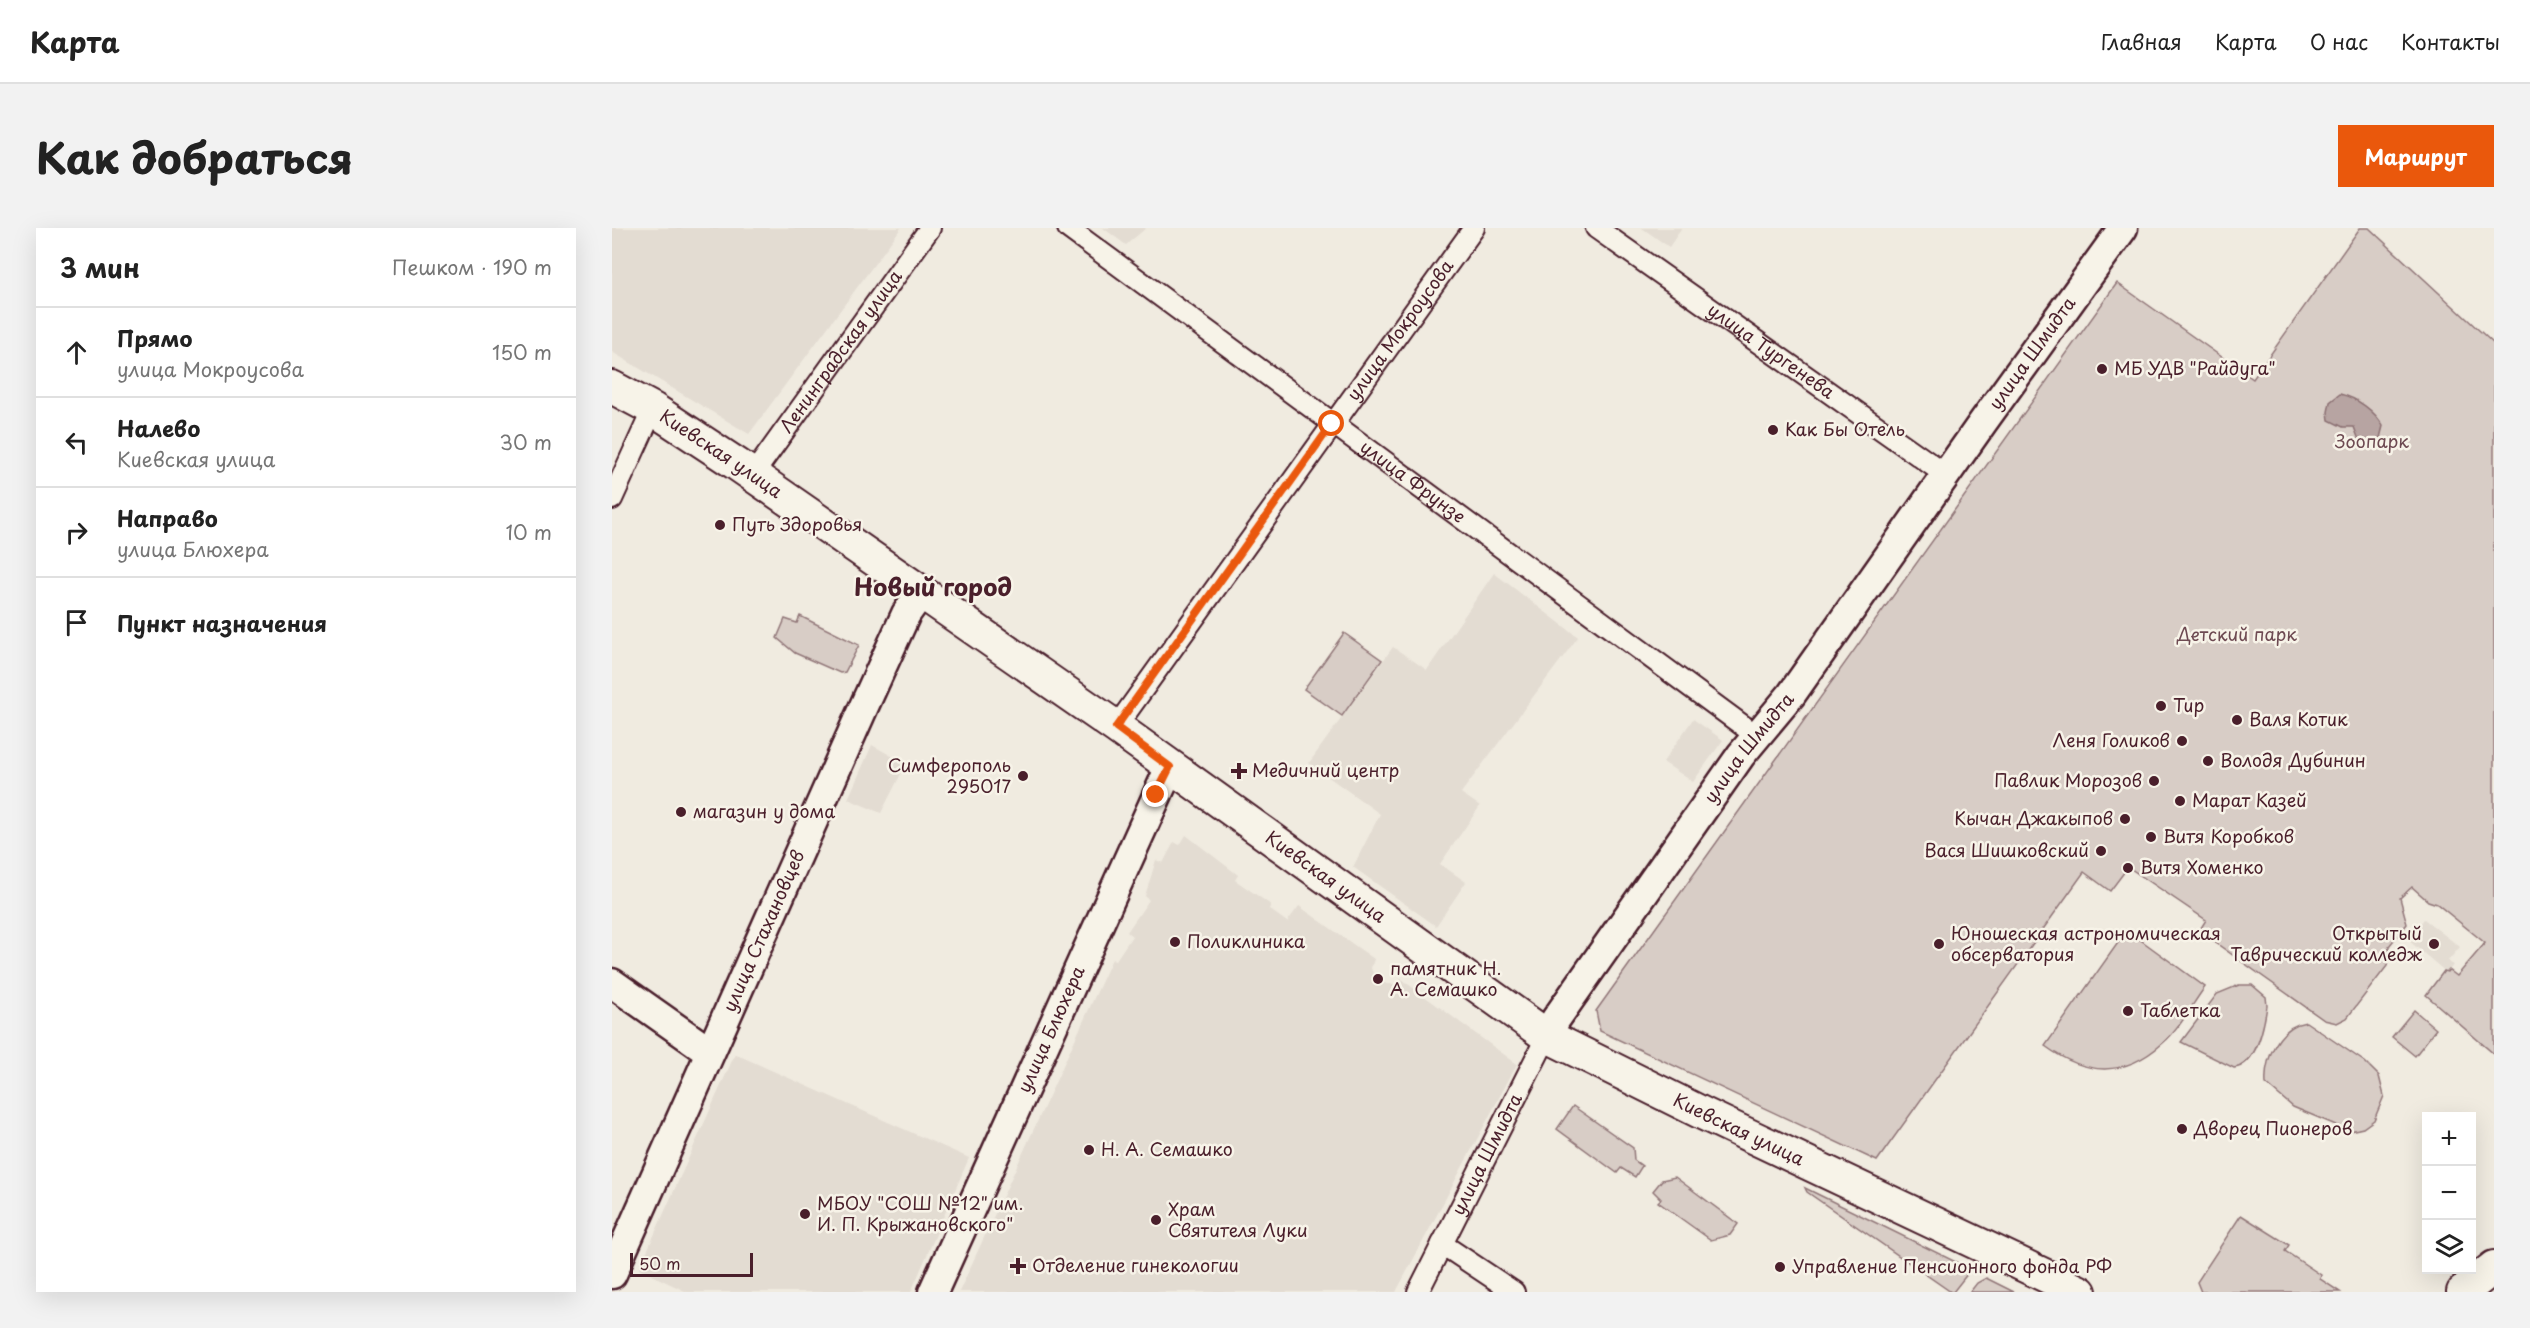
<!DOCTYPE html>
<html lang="ru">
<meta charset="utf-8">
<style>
:root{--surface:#fff;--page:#f2f2f2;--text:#222;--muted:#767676;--line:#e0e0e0;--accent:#ea580c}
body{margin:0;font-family:"Playpen Sans",sans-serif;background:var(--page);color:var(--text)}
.controls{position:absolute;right:18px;bottom:18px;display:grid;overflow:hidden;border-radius:0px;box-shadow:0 6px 24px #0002}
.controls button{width:54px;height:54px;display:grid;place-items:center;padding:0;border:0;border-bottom:2px solid var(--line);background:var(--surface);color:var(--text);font:30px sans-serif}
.scale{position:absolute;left:18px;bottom:15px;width:123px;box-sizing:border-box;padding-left:6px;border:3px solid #4a1f2b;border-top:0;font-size:16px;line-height:21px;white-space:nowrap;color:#4a1f2b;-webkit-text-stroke:4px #f7f3e8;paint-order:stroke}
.stop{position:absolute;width:18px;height:18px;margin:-14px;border:4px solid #ea580c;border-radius:50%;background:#fff}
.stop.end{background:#ea580c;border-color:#fff;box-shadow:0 2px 6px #0008}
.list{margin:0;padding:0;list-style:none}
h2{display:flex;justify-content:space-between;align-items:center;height:78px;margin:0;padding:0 24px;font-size:26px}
h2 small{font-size:20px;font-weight:400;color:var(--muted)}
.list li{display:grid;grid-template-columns:39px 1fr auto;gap:18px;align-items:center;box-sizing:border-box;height:90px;padding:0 24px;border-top:2px solid var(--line)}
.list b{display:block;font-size:22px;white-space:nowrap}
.list p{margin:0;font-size:20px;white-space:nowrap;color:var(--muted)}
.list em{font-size:20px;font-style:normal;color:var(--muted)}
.icon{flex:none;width:33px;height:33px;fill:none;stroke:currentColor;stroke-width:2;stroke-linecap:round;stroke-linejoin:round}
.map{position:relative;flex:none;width:1882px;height:1064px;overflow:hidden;border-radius:0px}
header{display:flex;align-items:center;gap:36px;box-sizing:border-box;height:84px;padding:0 30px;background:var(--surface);border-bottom:2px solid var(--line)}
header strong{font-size:28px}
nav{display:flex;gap:33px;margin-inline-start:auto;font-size:21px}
.intro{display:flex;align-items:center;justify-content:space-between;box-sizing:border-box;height:144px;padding:0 36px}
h1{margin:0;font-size:42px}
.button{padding:15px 27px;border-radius:0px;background:var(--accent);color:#fff;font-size:21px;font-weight:700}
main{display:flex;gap:36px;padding:0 36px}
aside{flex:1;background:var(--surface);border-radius:0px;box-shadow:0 6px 24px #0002}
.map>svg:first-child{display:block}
.built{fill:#e3dcd2}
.green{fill:#d8cdc6;stroke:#917678;stroke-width:1.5}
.water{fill:#b7a4a2;stroke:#8b6f72;stroke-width:1.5}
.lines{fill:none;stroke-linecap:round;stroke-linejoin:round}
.street-casing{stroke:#4a1f2b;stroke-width:24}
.secondary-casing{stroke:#4a1f2b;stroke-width:33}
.primary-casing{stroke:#4a1f2b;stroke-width:36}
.street{stroke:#f7f3e8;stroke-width:20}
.secondary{stroke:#f7f3e8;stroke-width:28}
.primary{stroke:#f7f3e8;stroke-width:32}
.route{stroke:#ea580c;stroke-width:8}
.poi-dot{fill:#4a1f2b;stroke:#f7f3e8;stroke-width:2}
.labels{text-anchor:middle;stroke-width:5;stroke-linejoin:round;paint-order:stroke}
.street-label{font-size:18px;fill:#4a1f2b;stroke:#f7f3e8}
.poi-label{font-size:18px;fill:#4a1f2b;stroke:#f7f3e8;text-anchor:start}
.park-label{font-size:18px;fill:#6e4a52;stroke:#f7f3e8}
.district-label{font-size:24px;font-weight:bold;fill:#4a1f2b;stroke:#f7f3e8}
</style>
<header>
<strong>Карта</strong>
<nav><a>Главная</a><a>Карта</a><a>О нас</a><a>Контакты</a></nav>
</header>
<div class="intro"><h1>Как добраться</h1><a class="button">Маршрут</a></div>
<main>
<aside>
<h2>3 мин<small>Пешком · 190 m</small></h2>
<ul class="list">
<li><svg class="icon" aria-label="ahead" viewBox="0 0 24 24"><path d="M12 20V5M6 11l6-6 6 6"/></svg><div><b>Прямо</b><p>улица Мокроусова</p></div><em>150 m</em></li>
<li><svg class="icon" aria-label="left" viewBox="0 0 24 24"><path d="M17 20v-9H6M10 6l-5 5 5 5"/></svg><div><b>Налево</b><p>Киевская улица</p></div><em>30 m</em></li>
<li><svg class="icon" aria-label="right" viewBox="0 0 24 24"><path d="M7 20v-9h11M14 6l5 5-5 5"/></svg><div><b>Направо</b><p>улица Блюхера</p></div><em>10 m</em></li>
<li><svg class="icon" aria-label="arrive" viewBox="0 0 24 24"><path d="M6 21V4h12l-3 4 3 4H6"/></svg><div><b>Пункт назначения</b></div></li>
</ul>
</aside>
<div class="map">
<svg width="1882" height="1064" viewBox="0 0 1882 1064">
<rect width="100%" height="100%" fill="#f0ebe0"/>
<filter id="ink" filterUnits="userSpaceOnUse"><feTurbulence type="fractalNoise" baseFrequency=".0167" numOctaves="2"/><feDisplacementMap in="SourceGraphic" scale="12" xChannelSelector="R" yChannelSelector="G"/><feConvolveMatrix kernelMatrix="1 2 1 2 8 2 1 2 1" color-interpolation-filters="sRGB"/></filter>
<g filter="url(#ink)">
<path class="built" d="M0,0H289L137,206L0,124Z
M491,0H534L514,17Z
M1030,0H1070L1057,19Z
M882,345L966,409L849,565L868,578L828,636L854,654L824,698L741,639L768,586L697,535L781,419L815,442Z
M1081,491L1111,512L1081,554L1051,534Z
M260,517L294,536L269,585L236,571Z
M574,607L626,647L623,652L659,677L657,681L675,694L687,678L762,731L759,740L763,751L775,756H782L789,751L905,836L784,1064H347L500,731L504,732L520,708L515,704L537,672L533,668L544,632L551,635L562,614L568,617Z
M1812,691L1848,719L1836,733L1841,737L1835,745L1796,712Z
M123,826L357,930L299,1064H75L27,1041Z"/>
<path class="green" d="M1748,0H1757L1882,116V826L1814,767L1832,743L1835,744L1837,742L1845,748L1873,715L1825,676L1816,673L1800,659L1788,670L1795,696L1777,718L1775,738L1735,790L1725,795L1712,792L1587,703L1594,692L1516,639L1498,663L1472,644L1265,933L988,803L984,783L1505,55L1641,151Z
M188,388L247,417L233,444L228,445L183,425L165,410L173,391L185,395Z
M732,405L770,432L730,488L692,461Z
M1515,702L1593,759C1580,776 1568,801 1551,815C1512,850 1474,848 1433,818Z
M1627,757H1640L1654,769L1655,778C1652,798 1645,837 1622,840L1569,814L1605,766Z
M1802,782L1824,801L1803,828L1780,809Z
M1694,794L1753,834L1767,848L1772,868L1762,892L1751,900L1738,903L1681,879L1654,856C1652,831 1667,798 1694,794Z
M961,878L1021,920L1022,932L1030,938L1023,949L1009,940L1005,945L945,901Z
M1063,949L1126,996L1118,1007L1099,1012L1046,974L1049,971L1041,963L1050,952Z
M1193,960L1354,1039L1356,1045L1341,1064H1339L1195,964Z
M1629,987L1677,1017L1673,1023L1709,1047L1708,1051L1728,1064H1589L1585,1054Z
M1374,1050L1402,1064H1358L1365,1055Z"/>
<path class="water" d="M1728,166C1745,170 1763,183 1771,198L1768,210L1759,217L1747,212L1742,199H1731L1717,192L1716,184L1718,174Z"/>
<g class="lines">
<g class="street-casing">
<g id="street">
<path id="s1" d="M456,0L1145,508"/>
<path id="s2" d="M984,0L1334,247"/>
<path id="s3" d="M140,248L318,0"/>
<path d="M0,271L41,181"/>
<path id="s4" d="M504,499L862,0"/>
<path d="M830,1016L902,1064"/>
<path id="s5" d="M806,1064L935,808"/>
</g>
</g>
<g class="secondary-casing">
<g id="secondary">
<path d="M0,755L98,824"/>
<path id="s6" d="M935,808L944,791L1129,527L1179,467L1371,194L1511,0"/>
<path id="s7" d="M0,1046L253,476L294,386L309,365"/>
<path id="s8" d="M321,1064L558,539"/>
</g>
</g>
<g class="primary-casing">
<g id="primary">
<path id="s9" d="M0,159L41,181L126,237L504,499L935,808L1092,886L1468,1064"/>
<path d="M1851,1064L1882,1039"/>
</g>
</g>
<use href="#street" class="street"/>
<use href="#secondary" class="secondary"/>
<use href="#primary" class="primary"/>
</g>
</g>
<g class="lines" filter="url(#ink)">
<path class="route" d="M544,567L558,539L504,499L720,196"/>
</g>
<g class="poi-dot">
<circle cx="1490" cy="141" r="6"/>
<circle cx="1161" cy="202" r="6"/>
<circle cx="108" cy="297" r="6"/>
<circle cx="1549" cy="478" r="6"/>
<circle cx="1625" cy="492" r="6"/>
<circle cx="1570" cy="513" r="6"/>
<circle cx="1596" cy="533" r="6"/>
<path d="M624 534h6v6h6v6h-6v6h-6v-6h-6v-6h6z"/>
<circle cx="411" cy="548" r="6"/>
<circle cx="1542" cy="553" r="6"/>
<circle cx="1568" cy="573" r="6"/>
<circle cx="69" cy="584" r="6"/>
<circle cx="1513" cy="591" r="6"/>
<circle cx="1539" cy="609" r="6"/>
<circle cx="1489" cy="623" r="6"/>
<circle cx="1516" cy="640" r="6"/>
<circle cx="563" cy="714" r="6"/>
<circle cx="1327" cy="716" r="6"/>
<circle cx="1822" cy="716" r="6"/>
<circle cx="766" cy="751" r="6"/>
<circle cx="1516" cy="783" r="6"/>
<circle cx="1570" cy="901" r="6"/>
<circle cx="477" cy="922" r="6"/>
<circle cx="193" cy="986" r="6"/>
<circle cx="544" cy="992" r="6"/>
<path d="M403 1029h6v6h6v6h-6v6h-6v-6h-6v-6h6z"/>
<circle cx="1168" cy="1039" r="6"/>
</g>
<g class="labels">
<g class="street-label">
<text dy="6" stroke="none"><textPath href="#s4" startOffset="488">улица Мокроусова</textPath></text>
<text dy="6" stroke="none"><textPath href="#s3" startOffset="153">Ленинградская улица</textPath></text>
<text dy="6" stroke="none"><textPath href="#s2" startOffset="214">улица Тургенева</textPath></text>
<text dy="6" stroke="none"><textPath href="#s6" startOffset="838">улица Шмидта</textPath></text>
<text dy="6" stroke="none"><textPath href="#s9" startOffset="128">Киевская улица</textPath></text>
<text dy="6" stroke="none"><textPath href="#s1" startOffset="428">улица Фрунзе</textPath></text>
<text dy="6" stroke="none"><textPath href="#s6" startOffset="352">улица Шмидта</textPath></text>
<text dy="6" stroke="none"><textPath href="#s9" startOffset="866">Киевская улица</textPath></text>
<text dy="6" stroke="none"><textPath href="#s7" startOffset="375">улица Стахановцев</textPath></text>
<text dy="6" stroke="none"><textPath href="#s8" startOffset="288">улица Блюхера</textPath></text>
<text dy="6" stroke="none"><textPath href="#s9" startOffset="1352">Киевская улица</textPath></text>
<text dy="6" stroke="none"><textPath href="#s5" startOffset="154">улица Шмидта</textPath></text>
</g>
<g class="poi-label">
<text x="1502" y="147">МБ УДВ "Райдуга"</text>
<text x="1173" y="208">Как Бы Отель</text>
<text x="120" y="303">Путь Здоровья</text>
<text x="1561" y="484">Тир</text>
<text x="1637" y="498">Валя Котик</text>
<text x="1558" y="519" text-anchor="end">Леня Голиков</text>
<text x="1608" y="539">Володя Дубинин</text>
<text x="399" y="544" text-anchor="end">Симферополь<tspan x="399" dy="21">295017</tspan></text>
<text x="640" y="549">Медичний центр</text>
<text x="1530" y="559" text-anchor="end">Павлик Морозов</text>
<text x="1580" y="579">Марат Казей</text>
<text x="81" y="590">магазин у дома</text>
<text x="1501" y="597" text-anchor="end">Кычан Джакыпов</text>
<text x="1551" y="615">Витя Коробков</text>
<text x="1477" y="629" text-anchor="end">Вася Шишковский</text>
<text x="1528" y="646">Витя Хоменко</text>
<text x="1339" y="712">Юношеская астрономическая<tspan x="1339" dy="21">обсерватория</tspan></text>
<text x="1810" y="712" text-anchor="end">Открытый<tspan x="1810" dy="21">Таврический колледж</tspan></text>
<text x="575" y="720">Поликлиника</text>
<text x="778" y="747">памятник Н.<tspan x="778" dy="21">А. Семашко</tspan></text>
<text x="1528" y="789">Таблетка</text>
<text x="1582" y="907">Дворец Пионеров</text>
<text x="489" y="928">Н. А. Семашко</text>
<text x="205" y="982">МБОУ "СОШ №12" им.<tspan x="205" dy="21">И. П. Крыжановского"</tspan></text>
<text x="556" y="988">Храм<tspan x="556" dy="21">Святителя Луки</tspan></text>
<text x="420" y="1044">Отделение гинекологии</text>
<text x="1180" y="1045">Управление Пенсионного фонда РФ</text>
</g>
<g class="park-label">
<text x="1760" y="220">Зоопарк</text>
<text x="1625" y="413">Детский парк</text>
</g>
<g class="district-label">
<text x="321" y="368">Новый город</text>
</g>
</g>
</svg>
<div class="controls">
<button>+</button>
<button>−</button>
<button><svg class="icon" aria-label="layers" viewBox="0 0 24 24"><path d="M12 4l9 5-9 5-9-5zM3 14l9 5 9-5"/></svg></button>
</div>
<div class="scale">50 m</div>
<div class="stop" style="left:720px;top:196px"></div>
<div class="stop end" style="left:544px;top:567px"></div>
</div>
</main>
